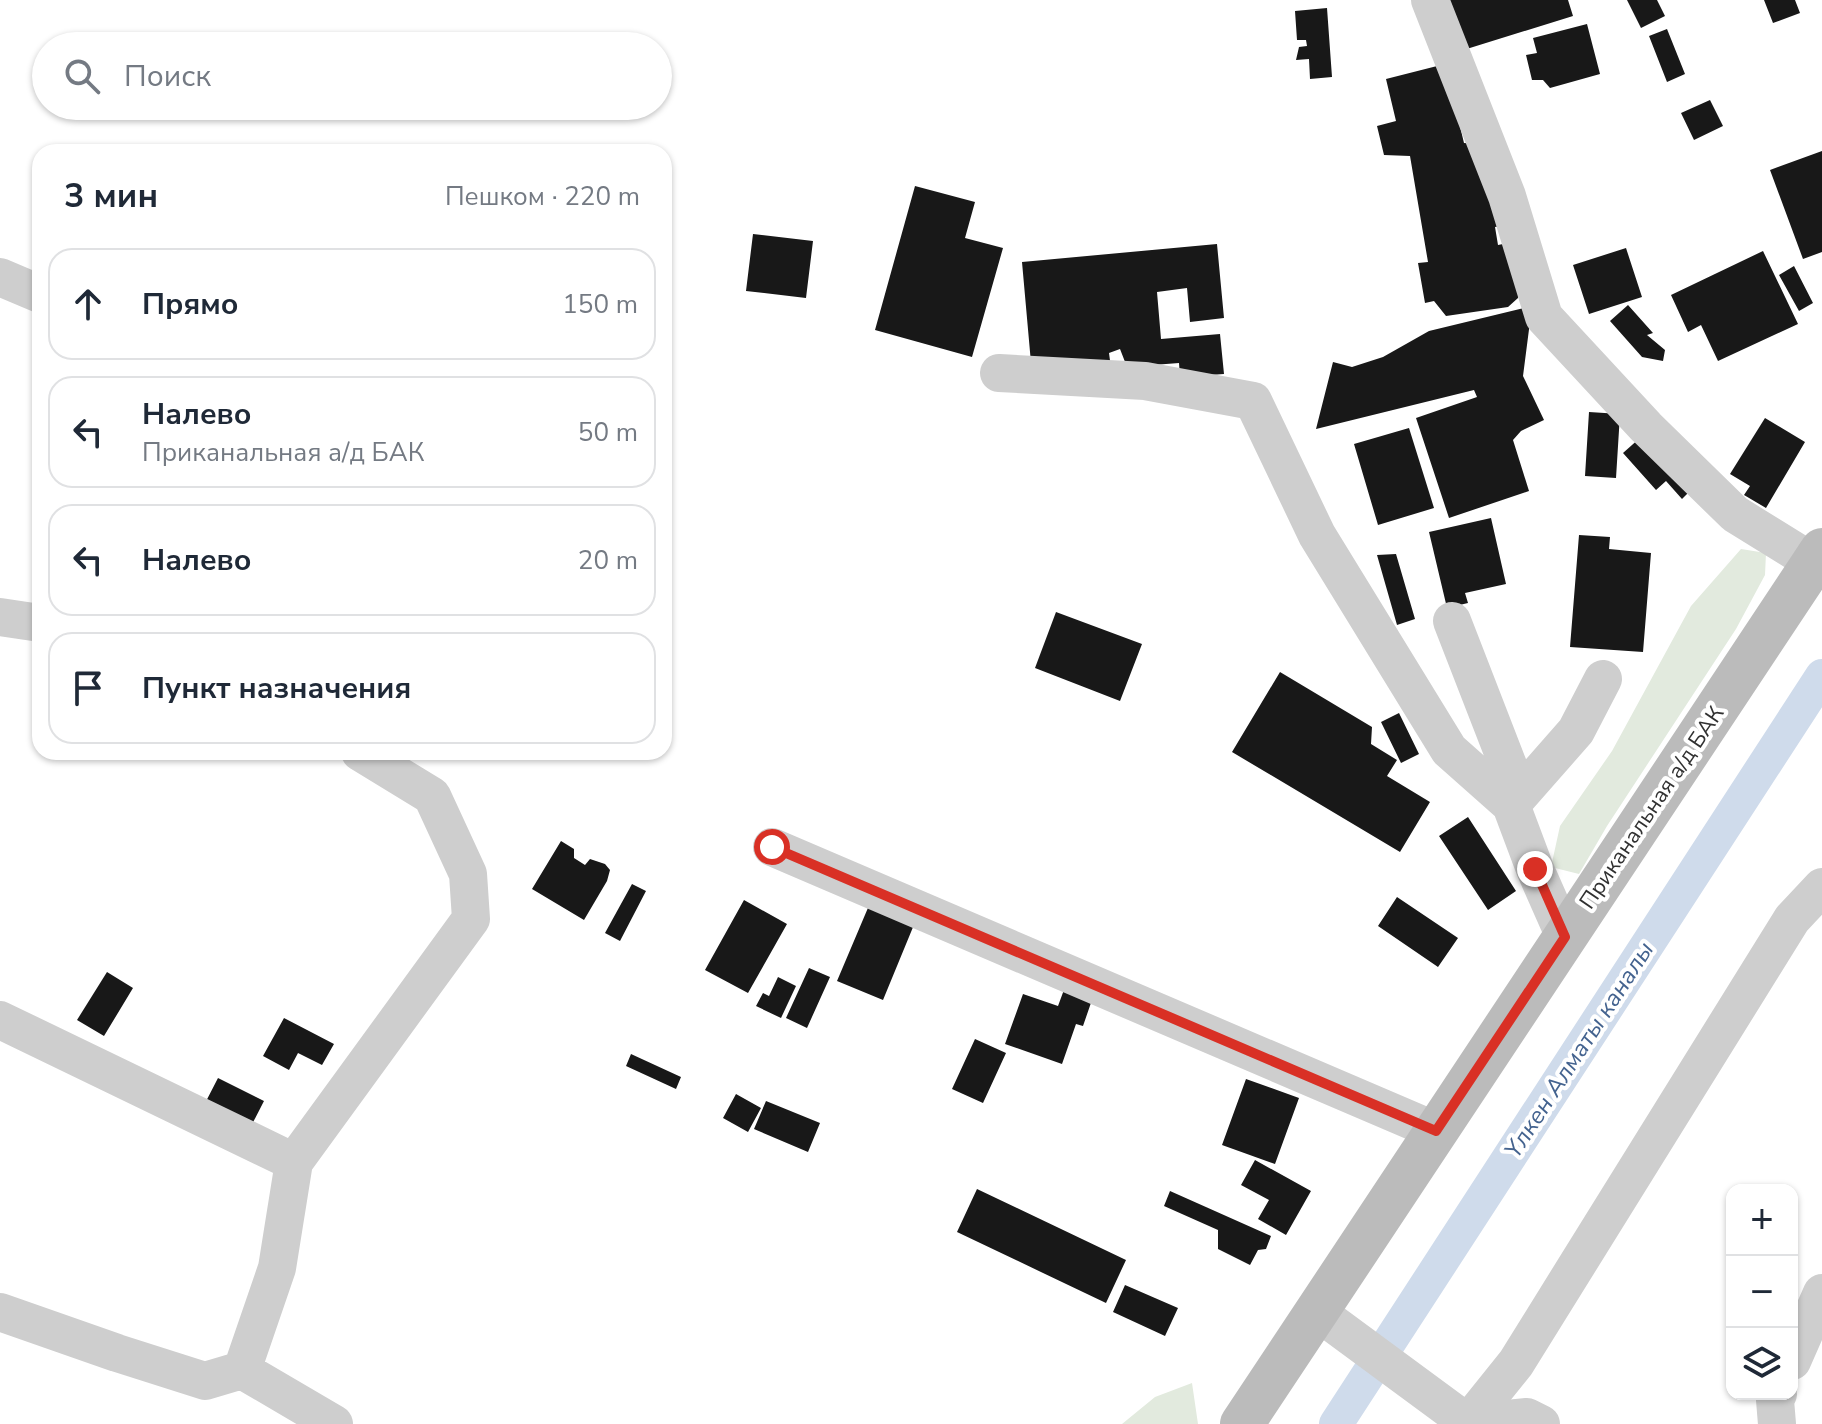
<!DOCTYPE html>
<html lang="ru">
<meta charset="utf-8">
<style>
:root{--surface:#fff;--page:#f2f2f3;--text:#1f2937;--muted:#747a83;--line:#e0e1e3}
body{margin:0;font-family:"Nunito Sans",sans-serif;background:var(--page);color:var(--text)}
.controls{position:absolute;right:24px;bottom:24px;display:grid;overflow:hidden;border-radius:16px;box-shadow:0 2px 6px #0004}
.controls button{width:72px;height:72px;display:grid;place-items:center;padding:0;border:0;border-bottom:2px solid var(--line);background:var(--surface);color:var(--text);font:40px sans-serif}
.stop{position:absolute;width:24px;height:24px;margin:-18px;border:6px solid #d93025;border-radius:50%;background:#fff}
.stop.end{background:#d93025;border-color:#fff;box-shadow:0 2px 8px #0008}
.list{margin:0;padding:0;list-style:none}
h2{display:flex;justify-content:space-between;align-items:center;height:104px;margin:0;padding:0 32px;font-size:34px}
h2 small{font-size:26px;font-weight:400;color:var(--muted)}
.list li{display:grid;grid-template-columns:52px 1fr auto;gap:24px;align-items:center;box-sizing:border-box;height:112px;margin:0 16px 16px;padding:0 16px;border:2px solid var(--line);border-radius:24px}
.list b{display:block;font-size:30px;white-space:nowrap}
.list p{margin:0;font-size:26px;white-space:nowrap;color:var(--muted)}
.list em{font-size:26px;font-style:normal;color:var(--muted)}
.icon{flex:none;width:44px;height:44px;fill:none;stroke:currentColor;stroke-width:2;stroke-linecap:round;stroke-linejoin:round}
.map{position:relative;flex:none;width:1822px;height:1424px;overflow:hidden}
.search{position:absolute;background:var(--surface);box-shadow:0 2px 6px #0004;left:32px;top:32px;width:640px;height:88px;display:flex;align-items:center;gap:20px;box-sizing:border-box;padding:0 28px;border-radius:44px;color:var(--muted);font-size:30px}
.panel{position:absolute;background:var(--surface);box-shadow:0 2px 6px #0004;left:32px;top:144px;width:640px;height:616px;border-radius:24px}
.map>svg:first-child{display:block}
.green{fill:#e2eade}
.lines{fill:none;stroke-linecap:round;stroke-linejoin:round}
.canal{stroke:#cfdbeb;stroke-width:34}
.building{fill:#181818}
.street{stroke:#cecece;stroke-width:38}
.secondary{stroke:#bbb;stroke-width:44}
.route{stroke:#d93025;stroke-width:10}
.labels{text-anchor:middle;stroke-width:8;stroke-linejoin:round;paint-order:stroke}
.street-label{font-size:22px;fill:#313131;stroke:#fff}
.water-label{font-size:24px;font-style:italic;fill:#44638f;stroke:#fff}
</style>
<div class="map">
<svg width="1822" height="1424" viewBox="0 0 1822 1424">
<rect width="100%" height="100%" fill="#fff"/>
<path class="green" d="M1741,549L1766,553L1765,575L1736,629L1607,826L1579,874L1551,867L1560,826L1612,751L1691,606Z
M1192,1383L1198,1424H1122L1155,1397Z"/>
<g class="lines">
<path class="canal" d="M1336,1424L1822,676"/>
</g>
<path class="building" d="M1446,0H1568L1573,16L1457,52Z
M1627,0H1657L1665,16L1641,28Z
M1764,0H1795L1800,13L1773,23Z
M1327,8L1332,77L1310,79L1309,59L1296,60L1299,47L1307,46L1306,40H1297L1295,11Z
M1587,24L1600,74L1550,88L1543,80H1532L1526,55L1537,53L1533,38Z
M1667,29L1685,74L1667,82L1649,36Z
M1445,64L1464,143L1479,144L1508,225L1495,227L1498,245L1513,242L1520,279L1518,298L1508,307L1446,316L1434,301L1425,303L1418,263L1428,262L1410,156L1384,155L1377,126L1396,121L1386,79Z
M1710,100L1723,126L1694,140L1681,113Z
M1822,151V252L1803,259L1770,170Z
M915,186L975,202L965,238L1003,248L972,357L875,330Z
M753,234L813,241L806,298L746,291Z
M1217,244L1224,318L1190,322L1187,288L1157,292L1161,339L1220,334L1224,374L1180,377L1179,363L1127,367L1120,349L1109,353L1111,368L1031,363L1022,262Z
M1626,248L1642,297L1589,314L1573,265Z
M1763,251L1798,324L1718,361L1701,325L1688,332L1671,295Z
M1794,266L1813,303L1799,311L1779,275Z
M1628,305L1653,333L1647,335L1665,350L1663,361L1642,357L1610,321Z
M1532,306L1523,376L1544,420L1521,431L1513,440L1529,491L1449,518L1416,418L1477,397L1474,390L1316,429L1333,362L1352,367L1383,357L1429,331Z
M1589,412L1620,414L1616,478L1585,476Z
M1765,418L1805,442L1766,508L1744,495L1750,486L1730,474Z
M1409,428L1434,508L1378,525L1354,444Z
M1641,437L1690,491L1682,499L1666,481L1656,490L1623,453Z
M1491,518L1506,584L1465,593L1468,603L1447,608L1429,532Z
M1579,535L1610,537L1609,549L1651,553L1643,652L1570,647Z
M1396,554L1415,619L1397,625L1377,555Z
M1056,612L1142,644L1120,701L1035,668Z
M1280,672L1372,727L1371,744L1397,760L1387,776L1430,802L1400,852L1232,752Z
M1399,713L1419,754L1401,763L1381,722Z
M1468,817L1516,891L1488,910L1439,836Z
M561,841L574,849V858L585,865L590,859L605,864L610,870L607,881L584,920L532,889Z
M632,884L646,891L620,941L605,933Z
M873,896L918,915L883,1000L837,981Z
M1397,897L1458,938L1438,967L1378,926Z
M744,900L787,924L748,993L705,970Z
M809,968L830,977L807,1028L786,1018Z
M107,972L133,988L104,1036L77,1020Z
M778,977L796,986L781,1018L756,1006L763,993L769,996Z
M1065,987L1093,997L1083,1026L1076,1024L1062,1064L1005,1044L1023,994L1058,1006Z
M284,1018L334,1044L322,1065L298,1053L289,1070L263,1056Z
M975,1039L1006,1053L983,1103L952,1089Z
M631,1054L681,1077L676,1089L626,1066Z
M218,1078L264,1101L247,1134L201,1111Z
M1246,1079L1299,1098L1275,1164L1222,1145Z
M736,1094L761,1108L748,1132L723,1118Z
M766,1101L820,1123L808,1152L754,1129Z
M1255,1160L1311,1191L1286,1235L1258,1219L1269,1200L1241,1185Z
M977,1189L1126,1260L1106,1303L957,1232Z
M1170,1191L1271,1236L1266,1249L1258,1250L1250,1265L1218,1249V1230L1164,1206Z
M1125,1285L1178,1308L1165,1336L1113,1312Z"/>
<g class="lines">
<path class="street" d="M1430,0L1507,196L1544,317L1646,427L1735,514L1814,563
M0,277L40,294
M999,373L1145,381L1253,401L1317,535L1449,750L1511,805L1535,869L1565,937
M0,617L40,623
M1452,621L1511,773V805
M1511,805L1576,731L1603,679
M772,847L1436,1131
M0,1020L294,1162L471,919L468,874L432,796L360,752
M1316,1311L1468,1423
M0,1312L117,1353L205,1381L242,1370L277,1268L294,1162
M1792,1361L1822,1293
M242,1370L334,1424
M1468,1423L1527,1417L1541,1424
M1467,1424L1516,1363L1792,919L1822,887
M1777,1424L1775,1400L1778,1394"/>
<path class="secondary" d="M1242,1424L1822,550"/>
</g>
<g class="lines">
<path class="route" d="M772,847L1436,1131L1565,937L1535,869"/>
</g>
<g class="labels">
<g class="street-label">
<text transform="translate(1651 807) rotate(-56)" y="8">Приканальная а/д БАК</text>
</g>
<g class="water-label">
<text transform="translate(1579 1050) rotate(-57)" y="8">Үлкен Алматы каналы</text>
</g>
</g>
</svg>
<div class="controls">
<button>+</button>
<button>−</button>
<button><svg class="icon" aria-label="layers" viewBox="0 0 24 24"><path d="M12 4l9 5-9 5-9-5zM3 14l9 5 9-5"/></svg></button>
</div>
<div class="stop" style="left:772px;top:847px"></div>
<div class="stop end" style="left:1535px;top:869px"></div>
<div class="search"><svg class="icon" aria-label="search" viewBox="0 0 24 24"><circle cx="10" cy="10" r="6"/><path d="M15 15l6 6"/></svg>Поиск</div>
<section class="panel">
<h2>3 мин<small>Пешком · 220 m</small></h2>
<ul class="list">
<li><svg class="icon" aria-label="ahead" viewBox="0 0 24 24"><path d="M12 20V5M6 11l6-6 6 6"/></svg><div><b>Прямо</b></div><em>150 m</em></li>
<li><svg class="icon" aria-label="left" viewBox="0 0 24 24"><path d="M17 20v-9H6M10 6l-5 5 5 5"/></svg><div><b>Налево</b><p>Приканальная а/д БАК</p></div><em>50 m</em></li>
<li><svg class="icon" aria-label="left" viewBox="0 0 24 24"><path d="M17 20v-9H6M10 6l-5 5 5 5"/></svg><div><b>Налево</b></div><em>20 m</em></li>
<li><svg class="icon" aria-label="arrive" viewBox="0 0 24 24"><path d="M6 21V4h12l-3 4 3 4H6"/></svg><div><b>Пункт назначения</b></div></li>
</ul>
</section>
</div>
